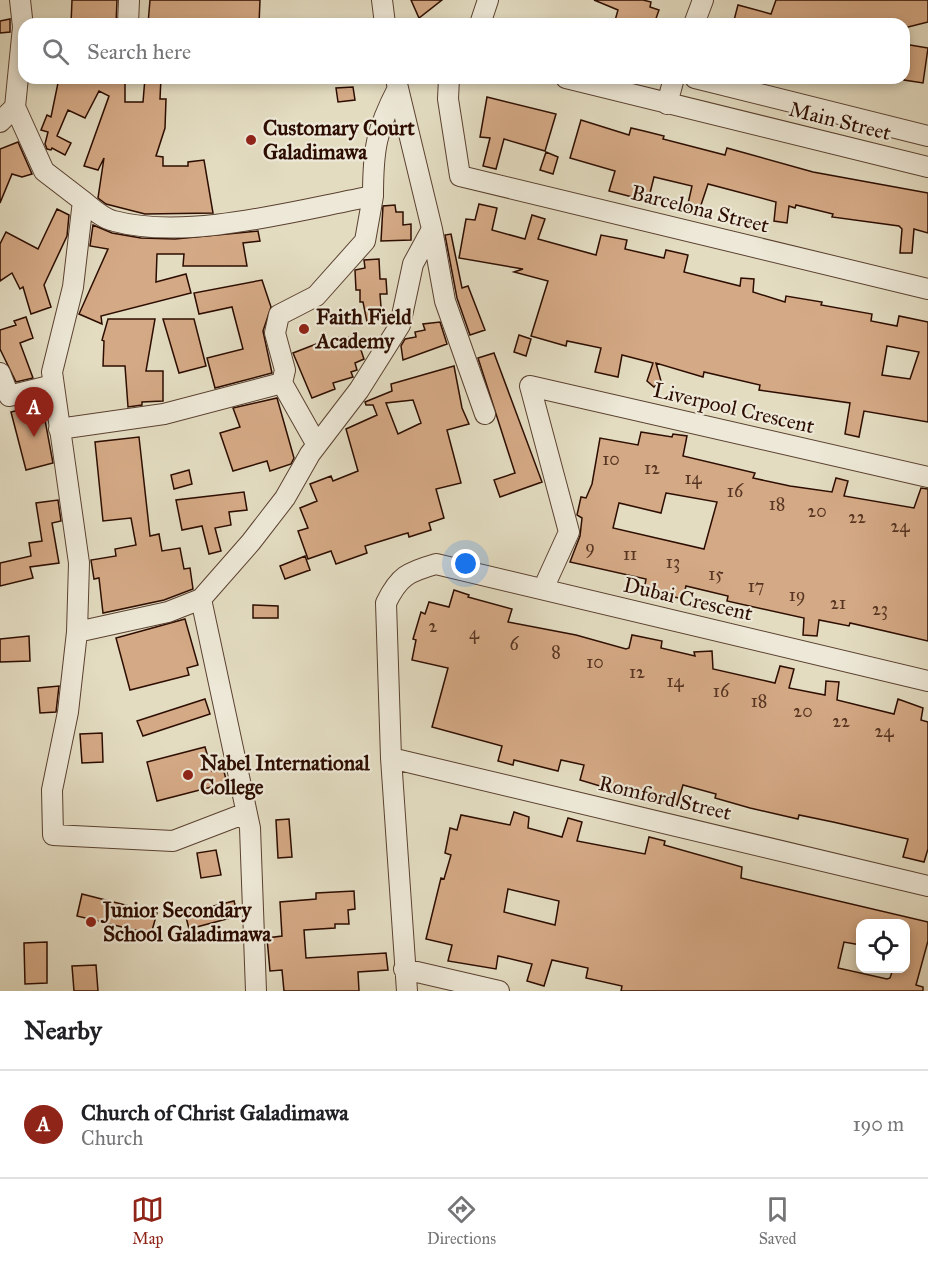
<!DOCTYPE html>
<style>
:root{--surface:#fff;--page:#f6f6f6;--text:#202124;--muted:#757577;--line:#e0e0e0;--accent:#8f2418}
body{margin:0;font-family:"IM FELL Great Primer",serif;background:var(--page);color:var(--text)}
.controls{position:absolute;right:18px;bottom:18px;display:grid;overflow:hidden;border-radius:12px;box-shadow:0 3px 9px #0003}
.controls button{width:54px;height:54px;display:grid;place-items:center;padding:0;border:0;border-bottom:2px solid var(--line);background:var(--surface);color:var(--text);font:30px sans-serif}
.you{position:absolute;left:466px;top:564px;width:21px;height:21px;margin:-15px;border:4px solid #fff;border-radius:50%;background:#1a73e8;box-shadow:0 0 0 9px #1a73e833}
.badge{display:grid;place-items:center;width:39px;height:39px;border-radius:50%;background:var(--accent);color:#fff;font-size:20px;font-weight:700}
.pin{position:absolute;translate:-50% -50px;filter:drop-shadow(0 2px 3px #0008)}
.pin::after{content:'';position:absolute;top:32px;width:21px;height:18px;background:inherit;clip-path:polygon(0 0,100% 0,50% 100%)}
.list{margin:0;padding:0;list-style:none}
h2{display:flex;justify-content:space-between;align-items:center;height:78px;margin:0;padding:0 24px;font-size:26px}
h2 small{font-size:20px;font-weight:400;color:var(--muted)}
.list li{display:grid;grid-template-columns:39px 1fr auto;gap:18px;align-items:center;box-sizing:border-box;height:108px;padding:0 24px;border-top:2px solid var(--line)}
.list b{display:block;font-size:22px;white-space:nowrap}
.list p{margin:0;font-size:20px;white-space:nowrap;color:var(--muted)}
.list em{font-size:20px;font-style:normal;color:var(--muted)}
.icon{flex:none;width:33px;height:33px;fill:none;stroke:currentColor;stroke-width:2;stroke-linecap:round;stroke-linejoin:round}
.map{position:relative;flex:none;width:928px;height:991px;overflow:hidden}
.search{position:absolute;background:var(--surface);box-shadow:0 3px 9px #0003;left:18px;right:18px;top:18px;height:66px;display:flex;align-items:center;gap:15px;box-sizing:border-box;padding:0 21px;border-radius:18px;color:var(--muted);font-size:22px}
.sheet{height:186px;background:var(--surface)}
nav{display:flex;justify-content:space-around;align-items:center;box-sizing:border-box;height:84px;border-top:2px solid var(--line);background:var(--surface);font-size:16px;color:var(--muted)}
nav a{display:grid;justify-items:center;gap:3px}
nav .on{color:var(--accent)}
.map>svg:first-child{display:block}
.building{fill:#d4a985;stroke:#2d0d00;stroke-width:1.5;fill-rule:evenodd}
.lines{fill:none;stroke-linecap:round;stroke-linejoin:round}
.minor-casing{stroke:#5a4130;stroke-width:22}
.minor{stroke:#ede8d7;stroke-width:20}
.poi-dot{fill:#8f2418;stroke:#ede8d7;stroke-width:2}
.labels{text-anchor:middle;stroke-width:4.5;stroke-linejoin:round;paint-order:stroke}
.number-label{font-size:18px;fill:#573421}
.street-label{font-size:21px;fill:#2d0d00;stroke:#ede8d7}
.poi-label{font-size:21px;font-weight:bold;fill:#2d0d00;stroke:#ede8d7;text-anchor:start}
</style>
<div class="map">
<svg width="928" height="991" viewBox="0 0 928 991">
<rect width="100%" height="100%" fill="#e3dcc1"/>
<filter id="stains"><feTurbulence type="fractalNoise" baseFrequency=".00333" numOctaves="4"/><feColorMatrix values="0 0 0 0 .2 0 0 0 0 .09 0 0 0 0 .02 0 0 0 .5 -.17"/></filter>
<radialGradient id="worn" r=".72"><stop offset=".6" stop-color="#630" stop-opacity="0"/><stop offset="1" stop-color="#630" stop-opacity=".3"/></radialGradient>
<path class="building" d="M72,0H117L116,24H71Z
M150,0H260L259,24H148Z
M411,0H442L419,18Z
M594,0H643L651,2L650,7L659,10L654,24H614L618,10Z
M776,0H928V22L904,28V24H733L738,5L771,14Z
M10,19V32L0,33V21Z
M904,44L928,48L923,83L904,80Z
M59,78H125V102H143L145,78H161L160,99H166L165,128L156,156L163,157V166H188V162L204,160L213,213L145,214L106,204L98,198L104,158L98,170L84,166L109,96L99,91L85,118L68,110L57,136L71,143L65,155L52,148L51,150L47,149L45,144L48,132L41,130L47,115L51,117Z
M353,87L355,100L338,102L336,88Z
M487,97L556,114L545,151L504,139L496,169L483,166L490,138L480,137Z
M581,120L629,135L631,128L644,131L664,136L663,139L725,155L727,148L813,172L928,193V233L914,229L912,253H900L902,229L899,226L832,217L833,214L796,205L795,208L789,206L787,223L774,221L776,202L708,184L699,211L687,208L692,186L654,177L648,201L609,191L615,171L570,158Z
M18,142L32,174L22,177L12,174L0,203V149Z
M546,152L558,157L553,174L540,170Z
M479,204L497,208L492,230L525,239L532,215L545,219L538,239L596,255L601,235L627,240L625,249L664,258L666,250L688,255L684,272L740,286L741,278L754,279L753,292L785,302L786,296L822,302L821,305L872,314L871,321L897,326L899,316L928,322V422L864,411L859,437L845,434L850,403L759,390L760,385L704,372L703,377L656,363L661,381L654,387L647,381L653,363L622,355L618,377L595,372L601,348L567,341L566,346L531,336L548,281L514,272L523,269L459,258L466,219L475,220ZM887,346L919,352L910,379L882,375Z
M395,205L396,212H403V225L411,224V240L381,241L383,206Z
M57,209L69,215L67,236L44,285L51,307L31,314L23,287L20,289L12,273L0,281V244L6,232L38,249Z
M93,225L112,233L141,238L175,239L258,231L260,241L243,243L247,266H183L184,254H157L156,282L186,274L191,293L101,316L102,324L79,314L108,249L90,246Z
M451,234L462,288L468,286L485,330L470,335L457,298L445,235Z
M379,259L380,279H386L387,294H380L382,320L367,322L363,302H360V290H356L355,270L365,268L364,260Z
M262,280L271,307L263,331L272,373L215,388L207,358L243,349L232,307L199,314L194,293Z
M26,317L33,338L20,343L33,378L16,382L0,349V330L16,325L14,321Z
M108,319H155L146,371H163V401L142,402V405L128,407L125,366H103L104,341L102,340Z
M163,319H194L206,366L179,373Z
M440,322L447,344L403,360L401,346L405,339L416,337L415,332L425,330L423,324Z
M356,335L364,359L355,363L357,370L351,372L353,377L333,383L335,389L312,398L293,353L324,341L326,345Z
M519,335L531,339L526,356L514,352Z
M494,353L542,482L500,497L494,480L515,473L478,358Z
M454,366L462,408L469,424L447,430L461,483L436,489L444,518L429,523L431,530L409,537L408,533L404,534L365,546L367,553L336,564L331,551L308,559L298,531L308,528L300,508L317,501L310,484L331,476L333,481L358,471L346,429L377,415L373,405H366L365,402L392,391L391,384ZM413,400L421,423L398,434L386,403Z
M277,398L294,458L291,464L270,471L267,461L233,471L220,433L240,427L233,408Z
M42,404L53,463L26,470L11,412Z
M641,432L672,437L673,434L687,436L683,456L755,473L753,478L790,486L832,492L836,478L848,481L844,496L914,508L921,488L928,489V641L850,623L849,626L819,620L817,636L803,635L804,618L727,601L728,596L686,586L683,599L644,590L646,579L570,562L580,536L582,518L577,515L581,497L586,498L592,484L600,438L638,445ZM666,493L717,502L704,549L613,528L619,503L661,513Z
M139,437L150,536L159,534L162,551L180,548L184,569L190,568L193,589L164,600L103,613L99,578L94,579L91,560L116,556L115,549L136,545L131,518L103,521L95,442Z
M189,470L192,484L174,489L171,475Z
M244,492L247,510L229,512L231,525L215,528L221,551L209,554L202,526L182,530L176,500Z
M58,500L61,521L52,523L59,563L30,567L33,578L0,586V563L31,556L29,543L42,541L36,503Z
M305,556L310,570L285,579L280,566Z
M454,590L469,595L468,597L512,609L508,622L576,635L626,649L629,648L632,635L662,641L661,648L695,656L694,652L712,651L713,669L775,683L780,666L794,669L789,688L825,695L826,681L839,682L837,700L894,714L898,699L923,708L921,720L928,722V849L924,862L903,857L908,839L833,822L799,815L798,819L750,808L715,798L716,794L683,785L677,805L640,795V798L580,780L584,765L561,760L558,771L514,760L513,765L498,761L502,746L432,727L448,668L412,660L416,640L413,639L421,612L425,614L429,602L449,607Z
M253,605L278,606V618H253Z
M185,619L198,665L187,668L189,675L130,690L116,638Z
M29,636L30,661L0,662V639Z
M59,686L56,712L40,713L38,688Z
M205,699L210,714L143,736L137,721Z
M102,733L103,762L82,763L80,734Z
M205,747L212,771L223,768L227,783L157,801L147,762Z
M514,812L529,817L528,828L562,837L568,818L582,822L577,841L645,854L649,837L665,841L664,845L742,867L741,878L928,922V941L916,985L923,987V991H621L622,986L586,978L588,968L552,960L544,986L527,981L532,964L498,956L496,969L448,961L452,945L426,939L441,878L444,879L451,855L445,853L450,828L457,830L461,815L510,825ZM508,889L559,901L555,925L504,912ZM861,924H906V969H893L890,978L887,979L838,968L844,942L861,945Z
M289,819L292,857L278,858L276,820Z
M216,850L221,875L201,878L197,853Z
M354,891L355,909L348,910L349,924H335V928L304,930L306,958L386,953L388,970L358,972L359,991H284L282,970L270,971L267,938L282,936L280,902L316,899V893Z
M82,894L157,913L151,934L77,916Z
M234,901L238,916L189,929L185,913Z
M47,942V983L25,984L24,943Z
M96,965L98,991H74L72,966Z"/>
<g class="lines">
<g class="minor-casing">
<path id="minor" d="M20,0L23,27L15,107L44,171L83,201L73,287L52,372L79,563L77,632L68,712L52,790L53,835L173,841L246,813
M382,0L385,24
M128,24L129,0
M480,24L488,0
M694,24L703,0
M449,78L448,99L460,176L928,289
M566,78L928,167
M695,78L928,136
M397,84L432,229L445,301L485,414
M667,104L674,78
M0,122L15,107
M83,201C92,208 103,219 114,221C188,241 297,210 373,196C373,150 376,130 398,88
M0,373L9,396L53,385
M282,383L285,370L275,333L279,315L316,296L365,241L373,196
M59,429L164,414L282,383L317,445
M543,589L569,532L530,386L928,477
M201,599L250,828L256,991
M77,632L168,612L201,599L251,542L285,498L310,454L359,390L400,325L413,264L432,229
M391,758L928,886
M404,969L499,991
M407,991L391,758L386,603C399,576 408,572 436,564L928,681"/>
</g>
<use href="#minor" class="minor"/>
</g>
<g class="poi-dot">
<circle cx="251" cy="140" r="6"/>
<circle cx="304" cy="329" r="6"/>
<circle cx="188" cy="775" r="6"/>
<circle cx="91" cy="922" r="6"/>
</g>
<g class="labels">
<g class="number-label">
<text x="611" y="465">10</text>
<text x="652" y="474">12</text>
<text x="693" y="484">14</text>
<text x="735" y="497">16</text>
<text x="777" y="510">18</text>
<text x="817" y="517">20</text>
<text x="857" y="523">22</text>
<text x="900" y="532">24</text>
<text x="590" y="553">9</text>
<text x="630" y="560">11</text>
<text x="673" y="568">13</text>
<text x="716" y="580">15</text>
<text x="756" y="592">17</text>
<text x="797" y="601">19</text>
<text x="838" y="609">21</text>
<text x="880" y="615">23</text>
<text x="433" y="632">2</text>
<text x="474" y="639">4</text>
<text x="514" y="650">6</text>
<text x="556" y="658">8</text>
<text x="595" y="668">10</text>
<text x="637" y="678">12</text>
<text x="675" y="687">14</text>
<text x="721" y="697">16</text>
<text x="759" y="707">18</text>
<text x="803" y="717">20</text>
<text x="841" y="727">22</text>
<text x="884" y="737">24</text>
</g>
<g class="street-label">
<text transform="translate(840 121) rotate(14)" y="7">Main Street</text>
<text transform="translate(700 209) rotate(14)" y="7">Barcelona Street</text>
<text transform="translate(734 408) rotate(13)" y="7">Liverpool Crescent</text>
<text transform="translate(688 599) rotate(13)" y="7">Dubai Crescent</text>
<text transform="translate(665 798) rotate(13)" y="7">Romford Street</text>
</g>
<g class="poi-label">
<text x="263" y="135">Customary Court<tspan x="263" dy="24">Galadimawa</tspan></text>
<text x="316" y="324">Faith Field<tspan x="316" dy="24">Academy</tspan></text>
<text x="200" y="770">Nabel International<tspan x="200" dy="24">College</tspan></text>
<text x="103" y="917">Junior Secondary<tspan x="103" dy="24">School Galadimawa</tspan></text>
</g>
</g>
<rect width="100%" height="100%" filter="url(#stains)"/>
<rect width="100%" height="100%" fill="url(#worn)"/>
</svg>
<div class="controls">
<button><svg class="icon" aria-label="locate" viewBox="0 0 24 24"><circle cx="12" cy="12" r="6"/><path d="M12 2v4M12 18v4M2 12h4M18 12h4"/></svg></button>
</div>
<div class="you"></div>
<div class="pin badge" style="left:34px;top:437px">A</div>
<div class="search"><svg class="icon" aria-label="search" viewBox="0 0 24 24"><circle cx="10" cy="10" r="6"/><path d="M15 15l6 6"/></svg>Search here</div>
</div>
<section class="sheet">
<h2>Nearby<small></small></h2>
<ul class="list">
<li><span class="badge">A</span><div><b>Church of Christ Galadimawa</b><p>Church</p></div><em>190 m</em></li>
</ul>
</section>
<nav>
<a class="on"><svg class="icon" aria-label="map" viewBox="0 0 24 24"><path d="M3 6l6-2 6 2 6-2v14l-6 2-6-2-6 2zM9 4v14M15 6v14"/></svg>Map</a>
<a><svg class="icon" aria-label="directions" viewBox="0 0 24 24"><path d="M12 3l9 9-9 9-9-9zM9 14v-3h6M13 9l2 2-2 2"/></svg>Directions</a>
<a><svg class="icon" aria-label="saved" viewBox="0 0 24 24"><path d="M7 4h10v16l-5-4-5 4z"/></svg>Saved</a>
</nav>
